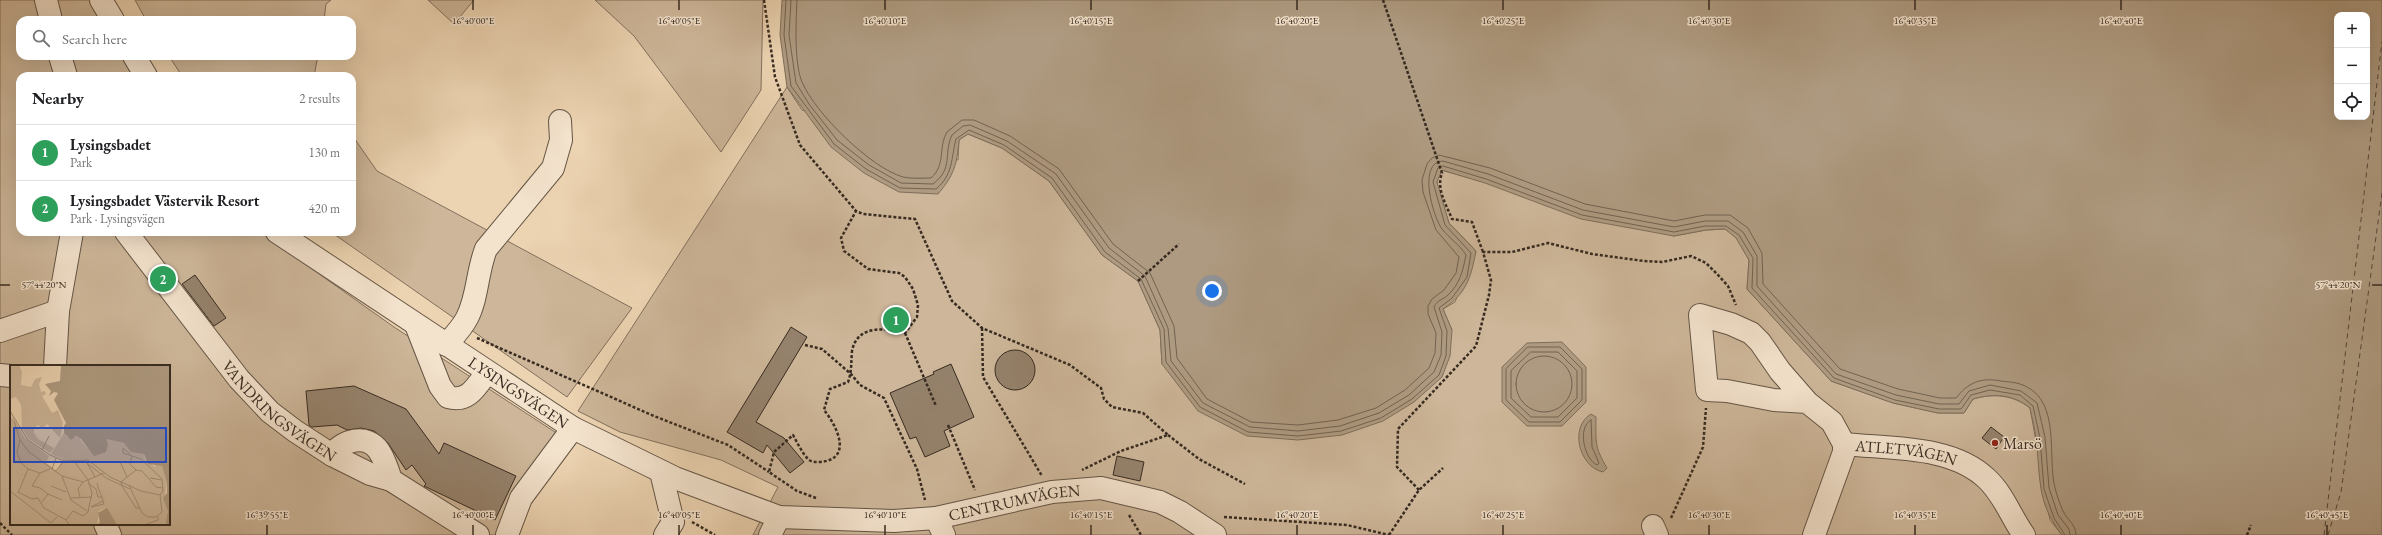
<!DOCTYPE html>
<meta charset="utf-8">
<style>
:root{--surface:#fff;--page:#f6f6f6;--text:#202124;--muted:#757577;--line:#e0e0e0;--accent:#0b8043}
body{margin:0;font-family:"EB Garamond",serif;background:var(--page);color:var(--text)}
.controls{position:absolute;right:12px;top:12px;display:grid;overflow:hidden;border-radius:8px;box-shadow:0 4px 16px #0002}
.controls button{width:36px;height:36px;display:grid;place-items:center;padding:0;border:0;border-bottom:1px solid var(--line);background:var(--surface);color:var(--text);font:20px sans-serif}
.you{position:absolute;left:1212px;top:291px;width:14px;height:14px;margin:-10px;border:3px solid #fff;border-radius:50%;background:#1a73e8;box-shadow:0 0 0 6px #1a73e833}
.badge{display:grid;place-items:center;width:26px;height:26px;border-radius:50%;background:var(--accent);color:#fff;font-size:13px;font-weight:700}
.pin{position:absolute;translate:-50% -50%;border:2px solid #fff;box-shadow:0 1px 4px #0006}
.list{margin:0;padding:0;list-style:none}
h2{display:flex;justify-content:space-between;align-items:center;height:52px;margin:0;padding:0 16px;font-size:17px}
h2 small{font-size:13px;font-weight:400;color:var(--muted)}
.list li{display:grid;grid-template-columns:26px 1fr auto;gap:12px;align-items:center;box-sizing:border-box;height:56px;padding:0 16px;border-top:1px solid var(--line)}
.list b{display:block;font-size:15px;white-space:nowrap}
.list p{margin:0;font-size:13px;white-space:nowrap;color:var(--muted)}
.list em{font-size:13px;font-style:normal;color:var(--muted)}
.icon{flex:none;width:22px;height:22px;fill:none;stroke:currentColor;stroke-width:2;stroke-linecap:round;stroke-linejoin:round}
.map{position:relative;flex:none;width:2382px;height:535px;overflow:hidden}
.search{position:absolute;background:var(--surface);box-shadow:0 4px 16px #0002;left:16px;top:16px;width:340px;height:44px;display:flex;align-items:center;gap:10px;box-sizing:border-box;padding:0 14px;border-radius:12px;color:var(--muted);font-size:15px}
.panel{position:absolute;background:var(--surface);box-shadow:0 4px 16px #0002;left:16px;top:72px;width:340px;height:164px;border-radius:12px}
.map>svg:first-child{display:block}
.green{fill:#cdb699;stroke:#82705d;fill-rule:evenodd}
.water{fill:#ae9a80;stroke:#7e6e5a;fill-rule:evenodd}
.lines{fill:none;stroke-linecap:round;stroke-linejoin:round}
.shore{stroke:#726250;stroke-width:1}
.ferry{stroke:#554739;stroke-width:1;stroke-dasharray:5 4;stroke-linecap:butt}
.building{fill:#95826c;stroke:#372b21}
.minor-casing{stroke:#645545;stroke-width:24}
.path{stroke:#372b21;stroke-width:2.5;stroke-dasharray:3 2;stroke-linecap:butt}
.minor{stroke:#f3e2cc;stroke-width:22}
.ticks{fill:none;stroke:#372b21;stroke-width:1.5}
.poi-dot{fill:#8f2418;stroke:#f3e2cc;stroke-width:1.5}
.labels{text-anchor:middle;stroke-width:3;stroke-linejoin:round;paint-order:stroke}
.street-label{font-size:16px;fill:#372b21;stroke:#f3e2cc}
.poi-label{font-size:16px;fill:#372b21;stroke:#f3e2cc;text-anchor:start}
.inset-river{fill:none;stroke:#ae9a80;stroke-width:2}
.inset-road{fill:none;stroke:#a49077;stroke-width:1}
.view{fill:#1d4ed8;fill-opacity:0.15;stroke:#1d4ed8;stroke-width:2}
.inset-edge{fill:none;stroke:#372b21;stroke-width:2}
.ticks-label{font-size:10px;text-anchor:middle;fill:#372b21;stroke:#f3e2cc;stroke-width:3;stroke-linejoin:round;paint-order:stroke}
</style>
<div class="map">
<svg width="2382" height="535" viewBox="0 0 2382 535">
<rect width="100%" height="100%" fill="#ecd3b1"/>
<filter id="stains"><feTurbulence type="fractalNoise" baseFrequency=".005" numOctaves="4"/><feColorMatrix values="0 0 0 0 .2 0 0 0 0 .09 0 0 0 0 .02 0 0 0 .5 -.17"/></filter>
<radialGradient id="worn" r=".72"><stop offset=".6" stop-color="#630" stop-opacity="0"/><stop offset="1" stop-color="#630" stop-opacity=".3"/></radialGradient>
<path class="green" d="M0,0H91L104,20H20V56H125L136,76H20V232H260L394,327L558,434L501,535H0ZM11,366H169V524H11Z
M135,0H331L326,4L324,20H146Z
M428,0H474L454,24Z
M595,0H763L761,90L721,152L634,36Z
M169,56H318L314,76H182Z
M787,87L802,110L958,160L959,140L968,134L1002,148L1049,181L1102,255L1138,281L1160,330L1162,364L1452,330L1443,309L1455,302L1476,251L1449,223L1438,190L1437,181L1441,170L1674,236L1706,230L1725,229L1736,237L1749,260L1747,289L1831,381L1893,403L1938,413H1964L1973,399C1994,393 2013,395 2030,408L2050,520L2062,535H753L778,487L721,460L620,432L578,411Z
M352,135L377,171L632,308L567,397L331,232H352Z"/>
<path class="water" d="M782,0H2382V535H2062C2036,502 2041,478 2036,439C2035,428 2032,418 2030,408C2013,394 1994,393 1973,399L1964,413H1938L1893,403L1831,381L1747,289L1749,260L1736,238L1725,229L1706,230L1674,236L1581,219L1485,183L1442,170L1437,182L1449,223L1476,251C1471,278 1466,294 1443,309L1452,330L1450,356L1442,377L1414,402L1383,421L1342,435L1298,440L1247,436L1198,411L1162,364L1160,330L1138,281L1102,255L1049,181L1002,148L968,134L959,140C957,165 954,175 938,194L899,192L864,173L831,147L787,87L780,35ZM2337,15H2367V117H2337Z
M1562,342L1586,367V402L1562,426H1527L1502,402V367L1527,343Z
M1591,414L1596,417C1596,442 1594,446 1607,468L1603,472C1579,467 1569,427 1591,414Z"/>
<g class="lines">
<path class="shore" d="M786,0L784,35L791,86L834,144L866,169L900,188L936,189C953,175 951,159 956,139L969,130L1004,145L1052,178L1105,252L1141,279L1164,329L1166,362L1200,407L1248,432L1298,436L1341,431L1381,418L1412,399L1439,375L1446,356L1447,331L1439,308L1452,298L1467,277L1471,253L1445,225L1433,182L1438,168L1443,166L1486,179L1582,215L1674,232L1705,226H1726L1739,235L1753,258L1752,288L1834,378L1895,400L1939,409H1961L1971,395L1990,390L2020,395L2033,406L2040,438L2044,489L2054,518L2065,535
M791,0L789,35L796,83L809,104L837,140L869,165L901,183L933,184C954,168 943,154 952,135L963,126L970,125L1007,141L1056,174L1109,248L1145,276L1168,328L1171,361L1203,403L1250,427L1298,431L1340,426L1379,413L1409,395L1434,372L1441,355L1442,332L1434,307C1437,300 1443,300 1448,295C1460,284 1463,270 1466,255C1460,245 1449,238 1442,229C1433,217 1417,162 1443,161L1488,174L1583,210L1674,227L1705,221H1728L1743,232L1757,256V286L1836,374L1896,395L1939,404H1959L1969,391L1990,385L2021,391L2037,403L2045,437L2049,488L2058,515L2069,529L2070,535
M797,0C796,21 794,63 802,82C815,113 871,168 903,177C912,179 922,178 931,178C946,165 938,147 947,132L962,120H974L1010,136L1059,169L1113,244L1150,273L1174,326L1177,358L1207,399L1251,422L1298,425L1338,420L1376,408L1405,390L1429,368L1435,353L1436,333L1428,314V306L1432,299L1444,290L1456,273L1459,257L1436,230L1423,192L1422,180L1427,164L1432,158L1439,155L1490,168L1585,204L1674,221L1705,215H1730L1748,228L1762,253L1763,284L1840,369L1898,389L1940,398H1956C1968,383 1980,377 2001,381C2008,382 2017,382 2025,386C2061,402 2047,457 2055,488C2057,496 2060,504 2063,511C2067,520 2076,524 2076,535
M1528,347H1560L1582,369V400L1560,422H1529L1506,400V369Z
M1531,352H1558L1577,371V398L1558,417H1531L1511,398V371Z
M1516 384a28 28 0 1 1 56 0a28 28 0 1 1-56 0Z
M1591,420L1592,447L1599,463L1597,465C1584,459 1577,427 1591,420Z"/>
<path class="ferry" d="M2324,535L2382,41
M2328,535L2341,492L2382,193"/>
</g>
<path class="building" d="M195,275L226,318L214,326L182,284Z
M791,327L807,337L756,422L784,438L804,462L790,473L767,445L763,453L727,432Z
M995 370a20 20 0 1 1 40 0a20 20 0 1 1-40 0Z
M951,364L974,417L944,431L950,446L925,457L916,437L910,439L890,393L934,374L933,372Z
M354,386L406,409L439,454L444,443L516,476L495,520L424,486L426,484L412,465L406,470L388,443L374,431L361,428L347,430L337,425L312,427L309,425L306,391Z
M1991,427L2004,437L1996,449L1982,438Z
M1117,456L1144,462L1140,481L1113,475Z"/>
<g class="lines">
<g class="minor-casing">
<g id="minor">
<path d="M46,0L51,20"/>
<path d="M101,0L113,20"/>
<path d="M60,56L66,76"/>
<path d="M134,56L146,76"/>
<path id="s1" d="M126,232L239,379L270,412L295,431L332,455L370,474L391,480L478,535"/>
<path id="s2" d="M277,232L573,428L675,478L779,517L894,521L936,518L1052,492L1101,488L1160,502L1180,512L1215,535"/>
<path d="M416,325L440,386L448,397C468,403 476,387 487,372"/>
<path d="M0,331L58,311"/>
<path d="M446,345C453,337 462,328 467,318C478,297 477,271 486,249L553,168L561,140L560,121"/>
<path d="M55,366L58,311L72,232"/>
<path d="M0,375L11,376"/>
<path d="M1807,402L1780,371L1760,342L1751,333L1731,324L1700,315L1707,390L1727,391L1774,400L1807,402L1832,422L1844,444"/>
<path d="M332,455C342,440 367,433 379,451C385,460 388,470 391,480"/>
<path d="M661,472L673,522L665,535"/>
<path d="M936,518L944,535"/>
<path d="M105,524L110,535"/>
<path d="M1653,526L1657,535"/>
<path d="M507,535L521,498L573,428"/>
<path d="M770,535L779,517"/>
<path id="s3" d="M1814,535L1844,452V444C1890,449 1952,445 1987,479C2004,495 2011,517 2024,535"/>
</g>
</g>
<path class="path" d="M764,0L775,77L800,145L856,211
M1383,0L1442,173C1436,189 1446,204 1452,219L1472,222L1483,252
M1138,281L1179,244
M982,328L983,377L1042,476
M905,333L936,406
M477,338L654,416L728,445L769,472
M805,345L822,349L851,374L860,385L884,398L917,469L925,500
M948,425L975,490
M1168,435L1199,459L1245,484
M1419,490L1397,467L1398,429L1476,346L1489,295L1491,280L1483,252H1512L1548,243L1592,254L1644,261L1662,262L1691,256L1706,263L1718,275L1728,286L1736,305
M816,498L797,491L769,472L774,452L793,435C797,442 802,453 808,459C811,462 815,462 819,462C854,460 837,426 824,410L830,389L848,382C852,371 851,362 852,351C857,324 887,328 905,333L917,317L918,305L913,289L905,277L899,273L868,269L844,251L841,238L856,211L863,214L915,219L952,301L982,328L1070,365L1101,388L1104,399L1112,407L1143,413L1168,435L1121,451L1082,470
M1129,515L1141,535
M1224,517L1347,525L1389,535
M1671,518L1703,447L1706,408
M692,522L715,535
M0,523L12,535
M1389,535L1419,490L1443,468
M2247,535L2251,525"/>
<use href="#minor" class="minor"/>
</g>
<path class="ticks" d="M473,0V10M679,0V10M885,0V10M1091,0V10M1297,0V10M1503,0V10M1709,0V10M1915,0V10M2121,0V10M0,285H10M2372,285H2382M267,525V535M473,525V535M679,525V535M885,525V535M1091,525V535M1297,525V535M1503,525V535M1709,525V535M1915,525V535M2121,525V535M2327,525V535"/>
<circle class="poi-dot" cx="1995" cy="443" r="4"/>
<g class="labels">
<g class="street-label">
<text dy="6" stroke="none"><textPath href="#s2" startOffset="290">LYSINGSVÄGEN</textPath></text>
<text dy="6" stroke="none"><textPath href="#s1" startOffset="237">VANDRINGSVÄGEN</textPath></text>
<text dy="6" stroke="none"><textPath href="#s3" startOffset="159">ATLETVÄGEN</textPath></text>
<text dy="6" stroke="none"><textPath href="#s2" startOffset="817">CENTRUMVÄGEN</textPath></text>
</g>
<g class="poi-label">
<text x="2003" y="449">Marsö</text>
</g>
</g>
<g transform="translate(10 365)">
<rect width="160" height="160" fill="#ecd3b1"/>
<path d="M0,0H9L12,7L11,20L21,22L25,14L32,12L29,19L31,27L35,26L36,29L32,31L42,48L48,45L53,58L50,73L37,59L33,64L28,60L24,63V68L28,74L44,83L40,88L19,74L12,63L11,40L6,32L0,34ZM3,52L15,73L39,91L36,98L47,106L53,94L41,89L54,68L57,72H68L78,84L96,83V74L114,78L134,89L135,94L145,102L146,99L152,101L157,118L155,131L158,146L155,159L107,160L98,144L95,143L89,146L87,160H0V54Z" fill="#cdb699"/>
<path d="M51,0H160V160H155L158,146L153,133L157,128V118L152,101L138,99L134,89L121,87L114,78L96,74L98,79L96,87L84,91L71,74L66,71L61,75L54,68V61L56,58L44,35L48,28L44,27L39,31L41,26L35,19L50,16ZM96,143L98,144L107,160H87L90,157L88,148Z" fill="#ae9a80"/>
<path class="inset-river" d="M160,5L159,42L153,98L160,104M154,95L160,50"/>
<path class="inset-road" d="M0,46L18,75L40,90L54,96L78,95L100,112L131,126L150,130M4,56L10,75L19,87L52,111L73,117L94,108M10,75L7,87L11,98L18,104M32,85L39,71M120,89L113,83V88L122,91M64,96L78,115L82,128L78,147M110,97L117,112M40,102L42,104L46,93M126,105L132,106L146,122L153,123M45,107L54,96M30,108L22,121L30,123L38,129L32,137M52,111L61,135L77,146M85,112L77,98L96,113L120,124M140,113L152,115M78,118L86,124L88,132H92M87,118L89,125L92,132L93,136L94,139L81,142L93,136M119,120L132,148L138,152H146L152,147L150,130M41,121L56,127M0,126L41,158L47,152M8,127L22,134L28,133L34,143L56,155L59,160M8,128L18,104L30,108L40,104M38,129L52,135M70,132L68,124L73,117M61,133L82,132M130,143H126L112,121L111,117L126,105L120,99L122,91L131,94L152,114L153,126L150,130M56,155L63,146L73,151L78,147M134,160L148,155V151"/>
<path class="view" d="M4,63H156V97H4Z"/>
<rect width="160" height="160" class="inset-edge"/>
</g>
<g class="ticks-label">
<text x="473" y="24">16°40'00"E</text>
<text x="679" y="24">16°40'05"E</text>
<text x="885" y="24">16°40'10"E</text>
<text x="1091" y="24">16°40'15"E</text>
<text x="1297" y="24">16°40'20"E</text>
<text x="1503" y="24">16°40'25"E</text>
<text x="1709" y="24">16°40'30"E</text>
<text x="1915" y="24">16°40'35"E</text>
<text x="2121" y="24">16°40'40"E</text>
<text x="44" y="288">57°44'20"N</text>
<text x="2338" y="288">57°44'20"N</text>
<text x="267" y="518">16°39'55"E</text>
<text x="473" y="518">16°40'00"E</text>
<text x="679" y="518">16°40'05"E</text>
<text x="885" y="518">16°40'10"E</text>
<text x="1091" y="518">16°40'15"E</text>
<text x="1297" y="518">16°40'20"E</text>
<text x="1503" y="518">16°40'25"E</text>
<text x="1709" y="518">16°40'30"E</text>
<text x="1915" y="518">16°40'35"E</text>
<text x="2121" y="518">16°40'40"E</text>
<text x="2327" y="518">16°40'45"E</text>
</g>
<rect width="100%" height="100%" filter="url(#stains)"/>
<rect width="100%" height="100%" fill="url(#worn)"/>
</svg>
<div class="controls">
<button>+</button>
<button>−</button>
<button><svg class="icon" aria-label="locate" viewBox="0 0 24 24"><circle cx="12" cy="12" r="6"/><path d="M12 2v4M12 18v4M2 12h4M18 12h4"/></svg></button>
</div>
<div class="you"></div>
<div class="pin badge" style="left:896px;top:320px;background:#2e9e5b">1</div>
<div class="pin badge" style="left:163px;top:279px;background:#2e9e5b">2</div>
<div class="search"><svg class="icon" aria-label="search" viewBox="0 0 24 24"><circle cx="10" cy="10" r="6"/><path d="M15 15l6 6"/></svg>Search here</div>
<section class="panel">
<h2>Nearby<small>2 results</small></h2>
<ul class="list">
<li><span class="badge" style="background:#2e9e5b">1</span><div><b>Lysingsbadet</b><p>Park</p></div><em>130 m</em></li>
<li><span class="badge" style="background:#2e9e5b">2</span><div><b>Lysingsbadet Västervik Resort</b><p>Park · Lysingsvägen</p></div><em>420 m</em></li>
</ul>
</section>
</div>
